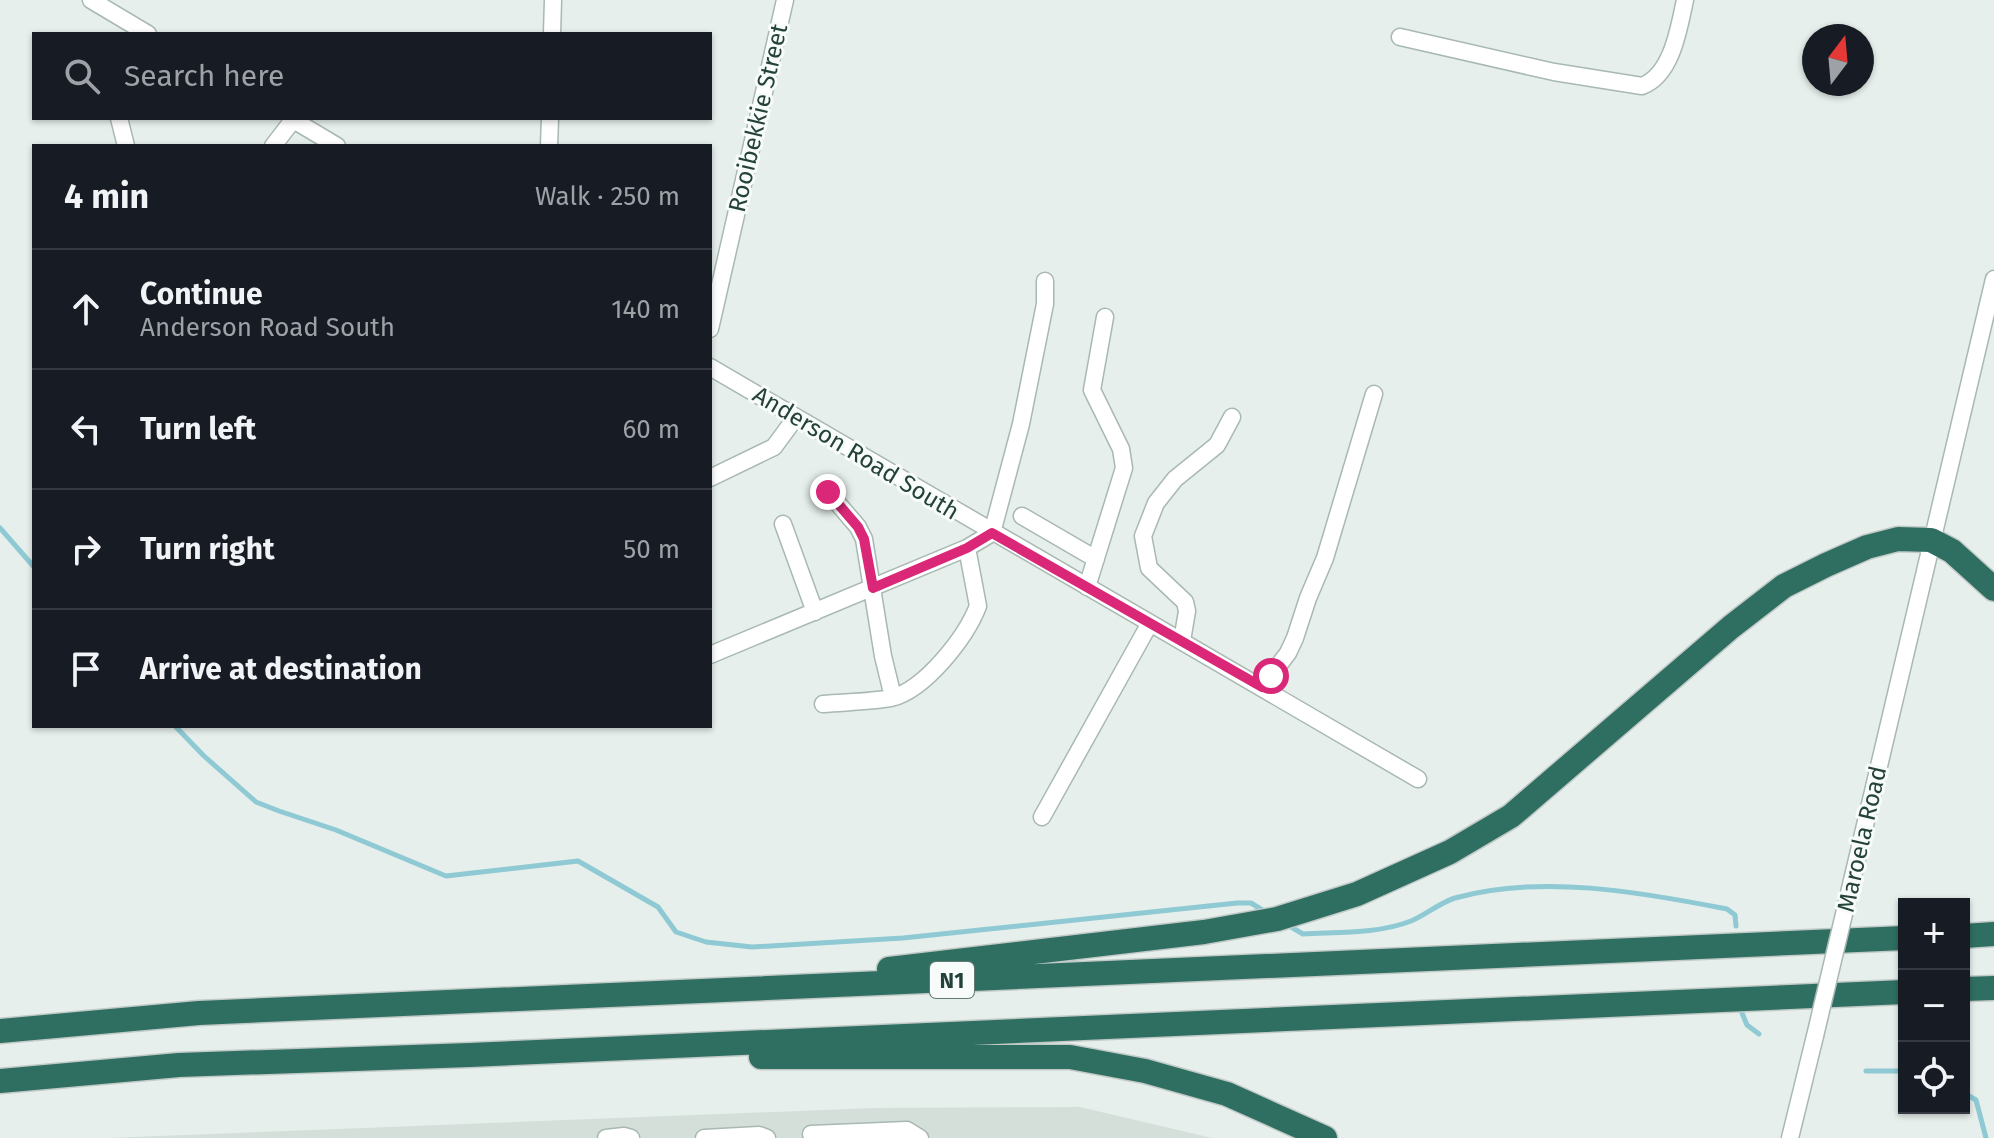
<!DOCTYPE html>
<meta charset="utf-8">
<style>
:root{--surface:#171b24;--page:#20242c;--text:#f1f3f6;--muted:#9ea1a6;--line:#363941}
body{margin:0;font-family:"Fira Sans",sans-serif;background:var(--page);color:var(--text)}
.controls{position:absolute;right:24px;bottom:24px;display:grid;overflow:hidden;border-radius:0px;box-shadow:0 2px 6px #0004}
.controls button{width:72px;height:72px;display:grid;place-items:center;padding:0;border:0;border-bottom:2px solid var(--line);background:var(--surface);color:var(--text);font:40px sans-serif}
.compass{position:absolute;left:1802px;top:24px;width:72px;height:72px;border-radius:50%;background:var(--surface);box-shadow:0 2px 6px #0004;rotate:16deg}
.stop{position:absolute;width:24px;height:24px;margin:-18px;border:6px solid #db2777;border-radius:50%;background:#fff}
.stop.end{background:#db2777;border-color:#fff;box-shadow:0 2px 8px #0008}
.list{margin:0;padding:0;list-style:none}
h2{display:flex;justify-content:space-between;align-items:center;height:104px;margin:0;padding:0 32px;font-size:34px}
h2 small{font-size:26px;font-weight:400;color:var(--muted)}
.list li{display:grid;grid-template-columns:52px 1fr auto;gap:24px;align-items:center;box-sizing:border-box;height:120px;padding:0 32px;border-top:2px solid var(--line)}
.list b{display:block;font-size:30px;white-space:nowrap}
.list p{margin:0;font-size:26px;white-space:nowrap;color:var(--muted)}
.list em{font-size:26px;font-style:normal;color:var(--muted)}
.icon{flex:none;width:44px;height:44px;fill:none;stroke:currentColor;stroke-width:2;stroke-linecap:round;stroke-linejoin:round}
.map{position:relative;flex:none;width:1994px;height:1138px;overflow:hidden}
.search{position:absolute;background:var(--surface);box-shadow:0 2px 6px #0004;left:32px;top:32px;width:680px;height:88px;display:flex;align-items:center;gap:20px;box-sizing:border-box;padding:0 28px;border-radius:0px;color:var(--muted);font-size:30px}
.panel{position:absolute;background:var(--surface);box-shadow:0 2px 6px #0004;left:32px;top:144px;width:680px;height:584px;border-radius:0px}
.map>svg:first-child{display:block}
.built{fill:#d4dfda}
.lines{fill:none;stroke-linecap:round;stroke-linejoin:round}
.stream{stroke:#8ec9d4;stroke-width:5}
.minor-casing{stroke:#a8b8b2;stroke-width:19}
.highway-casing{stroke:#c2cac8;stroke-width:27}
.minor{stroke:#fff;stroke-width:16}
.highway{stroke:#2f6f62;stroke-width:24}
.minor-bridge-casing{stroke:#a8b8b2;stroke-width:19;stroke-linecap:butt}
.minor-bridge{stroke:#fff;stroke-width:16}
.route{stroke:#db2777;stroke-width:10}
.labels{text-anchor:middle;stroke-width:6;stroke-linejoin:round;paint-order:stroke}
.shield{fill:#f7fbf9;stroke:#637a73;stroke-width:2}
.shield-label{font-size:22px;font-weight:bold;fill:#24423a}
.street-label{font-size:24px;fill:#24423a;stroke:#f7fbf9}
</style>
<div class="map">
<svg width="1994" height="1138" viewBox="0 0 1994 1138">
<rect width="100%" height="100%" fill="#e6efeb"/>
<path class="built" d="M1080,1107L1212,1138H107L874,1108Z"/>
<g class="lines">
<path class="stream" d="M0,528L34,567
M175,726L204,756L256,802L279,811L336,830L446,876L578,861L658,907L676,932L706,942L752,947L903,938L1237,903H1251L1264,911
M1291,927L1303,934C1338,932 1378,934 1411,921C1426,915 1439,903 1455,898C1541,874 1640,892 1727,909L1735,915L1736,926
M1742,1013L1747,1025L1759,1034
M1866,1071H1904
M1964,1093L1976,1100L1986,1138"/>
<g class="minor-casing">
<path id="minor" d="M91,0L148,34
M552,34L553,0
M1400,37L1554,72L1642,86C1672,75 1679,28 1685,0
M119,118L126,146
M290,118L337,146
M273,146L293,120
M549,146L550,118
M710,329L785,0
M710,367L1418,779
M710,478L774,447L796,417
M828,492L858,527L864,539L883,656L893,697
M1022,516L1096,559
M783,524L815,612
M1087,587L1124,468L1121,449L1092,390L1105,317
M1182,641L1187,611L1185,602L1149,568L1143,536L1156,503L1175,479L1217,445L1232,417
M710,655L967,548L992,533L1021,424L1045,304V281
M1262,687L1288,653L1295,638L1308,598L1325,558L1374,394
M823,704C845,702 869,702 891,698C925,690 966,637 978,606L967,548
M1042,817L1150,623
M1845,910L1994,279
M811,1134L907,1130L920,1138
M606,1138L624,1136L631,1138
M704,1138L759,1135L767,1138
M1790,1138L1815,1036"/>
</g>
<g class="highway-casing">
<path id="highway" d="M1964,936L1994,934
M889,969L1204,932L1277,919L1357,894L1450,852L1511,816L1731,627L1784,586L1826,565L1867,547L1898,539L1931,540L1952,551L1994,589
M1964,989L1994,988
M0,1031L199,1013L1904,938
M761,1057H1070L1145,1071L1227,1094L1325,1138
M0,1081L179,1065L470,1055L1904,992"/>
</g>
<use href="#minor" class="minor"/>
<use href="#highway" class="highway"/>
<g class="minor-bridge-casing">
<path id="minor-bridge" d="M1815,1036L1845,910"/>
</g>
<use href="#minor-bridge" class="minor-bridge"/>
</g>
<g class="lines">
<path class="route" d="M828,492L858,527L864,539L873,588L967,548L992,533L1262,687L1271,676"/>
</g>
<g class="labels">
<rect class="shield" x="930" y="962" width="44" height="36" rx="6"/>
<g class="shield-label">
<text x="952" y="988">N1</text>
</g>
<g class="street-label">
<text transform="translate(758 118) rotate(-77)" y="8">Rooibekkie Street</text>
<text transform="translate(856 453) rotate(31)" y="8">Anderson Road South</text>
<text transform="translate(1862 839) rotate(-77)" y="8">Maroela Road</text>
</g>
</g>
</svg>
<div class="controls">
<button>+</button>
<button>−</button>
<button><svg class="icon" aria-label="locate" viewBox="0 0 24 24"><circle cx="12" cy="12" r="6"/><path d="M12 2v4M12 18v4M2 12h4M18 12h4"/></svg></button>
</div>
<svg class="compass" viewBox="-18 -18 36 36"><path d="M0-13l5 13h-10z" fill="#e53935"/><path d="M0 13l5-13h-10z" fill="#9ea1a6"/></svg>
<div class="stop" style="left:1271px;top:676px"></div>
<div class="stop end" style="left:828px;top:492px"></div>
<div class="search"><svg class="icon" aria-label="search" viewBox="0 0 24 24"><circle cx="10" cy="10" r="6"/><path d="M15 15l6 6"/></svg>Search here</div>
<section class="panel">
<h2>4 min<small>Walk · 250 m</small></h2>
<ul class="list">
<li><svg class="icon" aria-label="ahead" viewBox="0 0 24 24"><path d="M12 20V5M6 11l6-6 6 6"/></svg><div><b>Continue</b><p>Anderson Road South</p></div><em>140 m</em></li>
<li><svg class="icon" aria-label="left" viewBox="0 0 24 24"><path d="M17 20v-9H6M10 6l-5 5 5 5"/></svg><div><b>Turn left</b></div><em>60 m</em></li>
<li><svg class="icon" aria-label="right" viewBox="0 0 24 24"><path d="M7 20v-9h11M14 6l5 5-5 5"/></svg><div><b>Turn right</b></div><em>50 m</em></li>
<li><svg class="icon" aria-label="arrive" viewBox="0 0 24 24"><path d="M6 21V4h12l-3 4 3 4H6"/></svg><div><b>Arrive at destination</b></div></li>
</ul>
</section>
</div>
